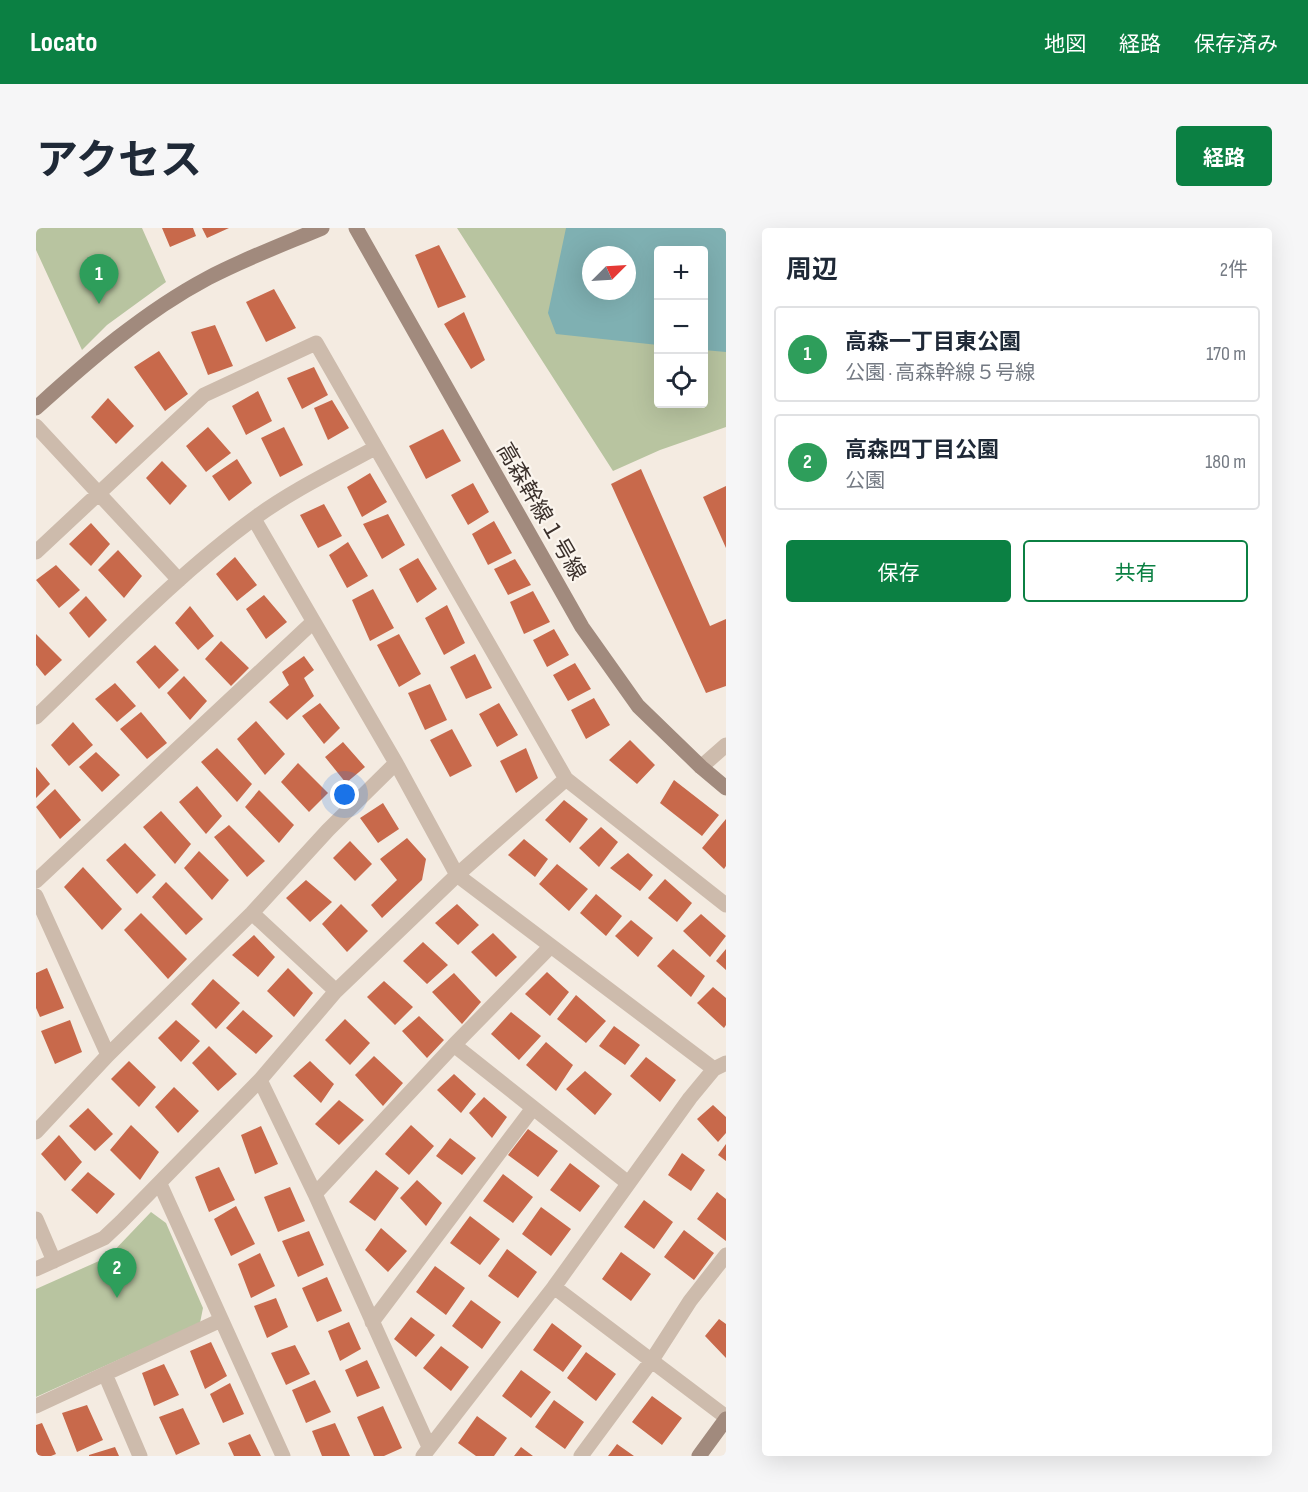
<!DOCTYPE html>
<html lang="ja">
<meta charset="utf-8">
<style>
:root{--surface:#fff;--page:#f6f6f7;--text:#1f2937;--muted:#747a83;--line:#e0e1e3;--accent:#0b8043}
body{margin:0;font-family:"Sofia Sans Condensed","Noto Sans JP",sans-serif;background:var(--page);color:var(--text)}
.controls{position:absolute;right:18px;top:18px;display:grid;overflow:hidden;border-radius:6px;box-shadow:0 6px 24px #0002}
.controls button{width:54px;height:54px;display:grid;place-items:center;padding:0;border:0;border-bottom:2px solid var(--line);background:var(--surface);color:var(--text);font:30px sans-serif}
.compass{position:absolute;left:546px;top:18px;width:54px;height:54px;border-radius:50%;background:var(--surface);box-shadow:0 6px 24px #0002;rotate:66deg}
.you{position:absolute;left:309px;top:567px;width:21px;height:21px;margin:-15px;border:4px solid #fff;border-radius:50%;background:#1a73e8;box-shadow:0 0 0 9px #1a73e833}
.badge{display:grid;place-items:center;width:39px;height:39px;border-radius:50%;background:var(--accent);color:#fff;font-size:20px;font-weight:700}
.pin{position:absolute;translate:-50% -50px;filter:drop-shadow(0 2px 3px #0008)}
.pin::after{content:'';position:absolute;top:32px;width:21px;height:18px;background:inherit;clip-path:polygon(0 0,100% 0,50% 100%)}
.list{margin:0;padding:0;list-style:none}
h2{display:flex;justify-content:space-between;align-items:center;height:78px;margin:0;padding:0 24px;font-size:26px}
h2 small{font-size:20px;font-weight:400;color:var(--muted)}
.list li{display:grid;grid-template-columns:39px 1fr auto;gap:18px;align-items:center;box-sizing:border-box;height:96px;margin:0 12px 12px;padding:0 12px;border:2px solid var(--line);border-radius:6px}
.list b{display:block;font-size:22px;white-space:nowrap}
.list p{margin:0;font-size:20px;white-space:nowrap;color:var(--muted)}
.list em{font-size:20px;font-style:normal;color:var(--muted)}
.actions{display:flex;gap:12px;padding:18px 24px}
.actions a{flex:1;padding:14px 0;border:2px solid var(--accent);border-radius:6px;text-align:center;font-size:21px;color:var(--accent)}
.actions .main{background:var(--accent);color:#fff}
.icon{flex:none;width:33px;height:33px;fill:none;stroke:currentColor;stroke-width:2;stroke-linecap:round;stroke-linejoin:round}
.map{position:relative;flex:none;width:690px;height:1228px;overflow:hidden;border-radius:6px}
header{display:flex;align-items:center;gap:36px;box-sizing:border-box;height:84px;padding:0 30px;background:var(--accent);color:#fff}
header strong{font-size:28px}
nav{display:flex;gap:33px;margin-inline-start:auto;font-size:21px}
.intro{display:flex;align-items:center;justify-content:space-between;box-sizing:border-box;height:144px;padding:0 36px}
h1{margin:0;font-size:42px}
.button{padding:15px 27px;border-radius:6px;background:var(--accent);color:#fff;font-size:21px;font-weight:700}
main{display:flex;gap:36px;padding:0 36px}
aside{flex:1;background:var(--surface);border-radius:6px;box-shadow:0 6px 24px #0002}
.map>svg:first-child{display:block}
.green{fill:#b8c4a0;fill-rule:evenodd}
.water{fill:#7fb0b2;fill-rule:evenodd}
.building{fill:#c8694b}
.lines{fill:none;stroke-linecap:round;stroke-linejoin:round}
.street{stroke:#cdbbac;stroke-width:15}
.secondary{stroke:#a18a7d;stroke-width:15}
.labels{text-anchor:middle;stroke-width:4.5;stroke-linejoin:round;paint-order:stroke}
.street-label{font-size:22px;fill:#3b302b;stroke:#fbf5ee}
</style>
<header>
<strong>Locato</strong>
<nav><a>地図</a><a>経路</a><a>保存済み</a></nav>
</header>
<div class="intro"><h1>アクセス</h1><a class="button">経路</a></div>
<main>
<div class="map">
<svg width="690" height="1228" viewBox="0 0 690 1228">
<rect width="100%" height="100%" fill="#f4ebe1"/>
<path class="green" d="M0,0H106L130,54L71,97L46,122L0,22Z
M421,0H690V199L624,222L577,243ZM622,22H668V176H622ZM555,27H591V63H555Z
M115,984L130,995L167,1080L164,1095L0,1169V1061L72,1029Z"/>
<path class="water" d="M530,0H690V124L668,122V22H622V117L520,106L512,85ZM555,27H591V63H555Z"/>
<path class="building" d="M126,0H157L160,8L134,19Z
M166,0H193L171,10Z
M403,17L430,69L402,80L379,27Z
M238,61L260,100L230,114L210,74Z
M428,84L449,132L435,141L408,96Z
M179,97L197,138L172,147L155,104Z
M123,123L152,166L129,183L98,139Z
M278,139L292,167L266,181L251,150Z
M222,163L236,193L210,207L196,178Z
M72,170L98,198L80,216L55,189Z
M296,172L313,200L292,212L278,180Z
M172,199L195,225L170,244L150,218Z
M248,199L267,237L244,249L225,210Z
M407,201L425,233L390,251L373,218Z
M201,231L216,255L193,273L176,248Z
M126,233L151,258L134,277L110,250Z
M605,241L674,398L690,391V458L670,465L575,256Z
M334,245L351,274L326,289L311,259Z
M437,255L453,284L432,297L415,267Z
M690,258V320L667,269Z
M288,276L306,308L282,320L264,287Z
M352,286L369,317L346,331L327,296Z
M458,293L476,325L452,337L436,306Z
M55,295L74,316L55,338L33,316Z
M312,314L332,348L311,360L293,327Z
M82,322L106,348L88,370L62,342Z
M199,329L221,357L201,373L180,346Z
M382,330L401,361L381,375L363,341Z
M479,331L495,357L472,367L458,341Z
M20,337L44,362L23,380L0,352Z
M337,361L358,400L334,413L316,372Z
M497,363L514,394L488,406L474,374Z
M228,367L251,394L230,411L210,381Z
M50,368L71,392L53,410L33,385Z
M411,377L429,415L408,427L389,390Z
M154,378L178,408L162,422L139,395Z
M518,401L533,427L511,439L497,412Z
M0,406L26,432L9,448L0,437Z
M363,406L385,446L363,459L341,417Z
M185,413L213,440L195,458L169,431Z
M119,417L143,442L123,461L100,434Z
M439,426L456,460L430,471L414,439Z
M268,428L278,442L268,450L278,468L251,492L233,474L253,457L246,444Z
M539,435L555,461L532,473L517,447Z
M148,448L171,473L154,492L131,465Z
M79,455L100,478L81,494L59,471Z
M394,456L411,492L389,502L372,465Z
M558,470L574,497L550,511L535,482Z
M284,475L304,500L288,516L266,488Z
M463,475L482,507L461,519L443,486Z
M105,484L131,515L111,531L84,501Z
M220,493L249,526L229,547L201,511Z
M37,494L57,517L33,538L15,517Z
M416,501L436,538L414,549L394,512Z
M594,512L619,537L601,556L573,532Z
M307,514L329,539L310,555L289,529Z
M181,520L216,556L201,574L165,534Z
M490,520L502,550L480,565L464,533Z
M60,524L84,547L66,564L43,539Z
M262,535L292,565L273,584L245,554Z
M0,539L14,556L0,570Z
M638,552L683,587L666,608L624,575Z
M161,558L186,588L170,606L143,574Z
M19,561L45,592L24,611L0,579Z
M223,562L258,597L243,615L209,579Z
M528,572L552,591L534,615L509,592Z
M347,575L363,601L342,615L324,590Z
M125,583L155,616L139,636L107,599Z
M690,591V638L688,641L666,620Z
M193,597L229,633L211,649L178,609Z
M565,599L582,614L563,639L543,620Z
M371,610L390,631L386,652L346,690L335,677L361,652L344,631Z
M488,611L512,631L499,649L472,627Z
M314,613L336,636L319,653L297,630Z
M89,615L120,647L101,666L70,632Z
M163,623L193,652L176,672L148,640Z
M592,625L617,647L604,663L574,640Z
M521,636L552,661L533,683L503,656Z
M47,639L86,681L66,702L28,659Z
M629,651L656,675L641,694L612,670Z
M270,652L296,674L274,694L250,670Z
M130,654L167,691L150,707L116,669Z
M560,666L586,688L570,708L544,685Z
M305,676L332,703L311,724L286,696Z
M421,676L443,697L422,717L399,695Z
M105,685L151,731L132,751L88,702Z
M665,686L690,708L674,729L647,703Z
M595,692L617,710L602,729L579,708Z
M457,705L481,729L460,749L435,724Z
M218,707L239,729L222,749L196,727Z
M387,714L412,737L391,756L367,733Z
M637,721L669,748L655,769L621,738Z
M690,721V742L680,733Z
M11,740L28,780L4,789L0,780V745Z
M252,740L277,765L258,789L231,763Z
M511,744L533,764L514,788L489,766Z
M418,745L445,774L426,796L396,764Z
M177,751L204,775L180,801L155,776Z
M348,753L377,779L359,797L331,769Z
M677,759L690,770V797L688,800L661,775Z
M540,767L570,793L550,815L521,791Z
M207,782L237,808L220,826L190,800Z
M475,784L505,808L483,832L455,806Z
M383,788L408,812L391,830L366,803Z
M309,791L334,815L314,837L289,812Z
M34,792L46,824L19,836L5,803Z
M140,792L164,813L145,834L122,810Z
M578,798L604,817L589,837L563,818Z
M510,814L537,837L520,863L490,837Z
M173,818L201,846L182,863L156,835Z
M338,828L367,855L347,878L319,847Z
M610,829L640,852L624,874L594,848Z
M93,833L120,859L103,879L75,851Z
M274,833L298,856L285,875L257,848Z
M549,843L576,866L559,887L530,861Z
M418,846L440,866L425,885L401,862Z
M138,859L163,883L142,905L119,879Z
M448,869L471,889L456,910L433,885Z
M303,872L328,892L303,917L279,896Z
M677,877L690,889V905L682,914L661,891Z
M52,880L77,906L59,923L33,898Z
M95,897L123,924L104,952L74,922Z
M375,897L398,918L373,947L349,926Z
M225,898L242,936L219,946L205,907Z
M492,901L522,923L502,949L472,927Z
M23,907L46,934L29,953L5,926Z
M414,910L440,930L426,947L400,928Z
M690,916V933L682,927Z
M646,925L669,942L655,963L632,947Z
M534,935L564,958L544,984L514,962Z
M183,939L199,972L173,984L159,949Z
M340,942L363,960L339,993L313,974Z
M52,944L79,966L61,986L35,962Z
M467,946L497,969L477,995L447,973Z
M381,952L406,975L390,998L364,970Z
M254,959L269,993L242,1004L228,969Z
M681,964L690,971V1013L661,991Z
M608,972L637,994L618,1021L588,999Z
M200,978L219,1016L195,1028L178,991Z
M505,979L535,1001L515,1028L486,1006Z
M434,988L464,1011L444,1037L414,1015Z
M345,1000L371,1023L352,1044L329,1022Z
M648,1002L678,1025L658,1052L628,1029Z
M273,1003L288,1037L262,1049L246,1013Z
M471,1021L501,1044L482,1070L452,1048Z
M585,1024L615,1046L595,1073L566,1051Z
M224,1025L239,1058L215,1070L202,1036Z
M399,1038L429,1060L410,1087L380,1064Z
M291,1049L306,1083L281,1094L266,1060Z
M240,1070L252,1099L231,1110L218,1078Z
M435,1072L465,1094L446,1121L416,1098Z
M375,1089L399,1107L380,1129L358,1111Z
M683,1091L690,1096V1130L669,1108Z
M313,1094L325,1121L304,1133L292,1103Z
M516,1095L546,1118L527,1144L497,1122Z
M175,1114L191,1148L169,1161L154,1123Z
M259,1117L274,1146L250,1157L235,1125Z
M405,1118L433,1139L415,1163L387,1140Z
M550,1124L580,1146L560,1173L531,1150Z
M331,1132L344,1160L321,1169L309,1142Z
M128,1136L143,1167L118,1178L106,1145Z
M485,1142L515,1164L495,1190L466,1168Z
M279,1152L295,1184L270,1195L256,1162Z
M194,1155L208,1186L187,1195L174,1166Z
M616,1168L646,1190L626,1217L596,1194Z
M518,1172L548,1194L529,1221L499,1199Z
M51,1177L67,1212L41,1224L26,1185Z
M347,1178L366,1220L348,1228H338L321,1189Z
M147,1180L164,1216L140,1227L123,1189Z
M441,1188L471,1210L458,1228H440L422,1215Z
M6,1195L20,1226L15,1228H0V1197Z
M299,1195L314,1228H286L276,1203Z
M214,1206L225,1228H198L192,1215Z
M581,1216L598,1228H572Z
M79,1219L83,1228H53V1227Z
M485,1219L497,1228H478Z"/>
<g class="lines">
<path class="street" d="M0,198L143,352
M218,291L360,535L421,647L678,841
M0,324L168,167L280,115L530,551L690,677
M0,489C71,421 140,347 220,289C257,262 299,242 339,220
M665,539L690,517
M0,653L277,394
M0,668L72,827
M216,685L300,763
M418,817L592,955
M224,852L279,966L393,1219
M0,904L72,827L216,685L292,602L360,535
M124,956L247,1228
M279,966L418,817L515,718
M0,991L18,1033
M0,1041L68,1010L85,994L224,852L300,763L421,647L530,551
M518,1059L690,1189
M336,1094L497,880
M69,1146L104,1228
M0,1178L185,1092
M387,1228L518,1059L654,870L678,841L690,835
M545,1228L616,1132L654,1073L690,1027"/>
<path class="secondary" d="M320,0L546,399L602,478L665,539L690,560
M0,180C53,132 108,84 172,50C208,31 248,16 286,0
M663,1228L690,1191"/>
</g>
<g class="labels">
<g class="street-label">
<text transform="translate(506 283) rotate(60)" y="8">高森幹線１号線</text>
</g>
</g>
</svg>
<div class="controls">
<button>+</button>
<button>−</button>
<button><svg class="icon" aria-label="locate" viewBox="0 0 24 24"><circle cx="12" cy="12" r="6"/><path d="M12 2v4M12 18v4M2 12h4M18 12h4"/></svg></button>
</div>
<svg class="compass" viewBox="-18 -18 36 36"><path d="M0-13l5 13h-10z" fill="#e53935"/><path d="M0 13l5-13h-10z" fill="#747a83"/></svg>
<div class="you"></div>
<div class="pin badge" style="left:63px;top:76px;background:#2e9e5b">1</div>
<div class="pin badge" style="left:81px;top:1070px;background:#2e9e5b">2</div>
</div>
<aside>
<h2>周辺<small>2件</small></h2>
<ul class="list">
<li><span class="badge" style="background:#2e9e5b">1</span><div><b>高森一丁目東公園</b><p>公園 · 高森幹線５号線</p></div><em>170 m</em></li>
<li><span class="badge" style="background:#2e9e5b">2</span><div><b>高森四丁目公園</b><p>公園</p></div><em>180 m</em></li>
</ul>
<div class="actions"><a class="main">保存</a><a>共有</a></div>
</aside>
</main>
